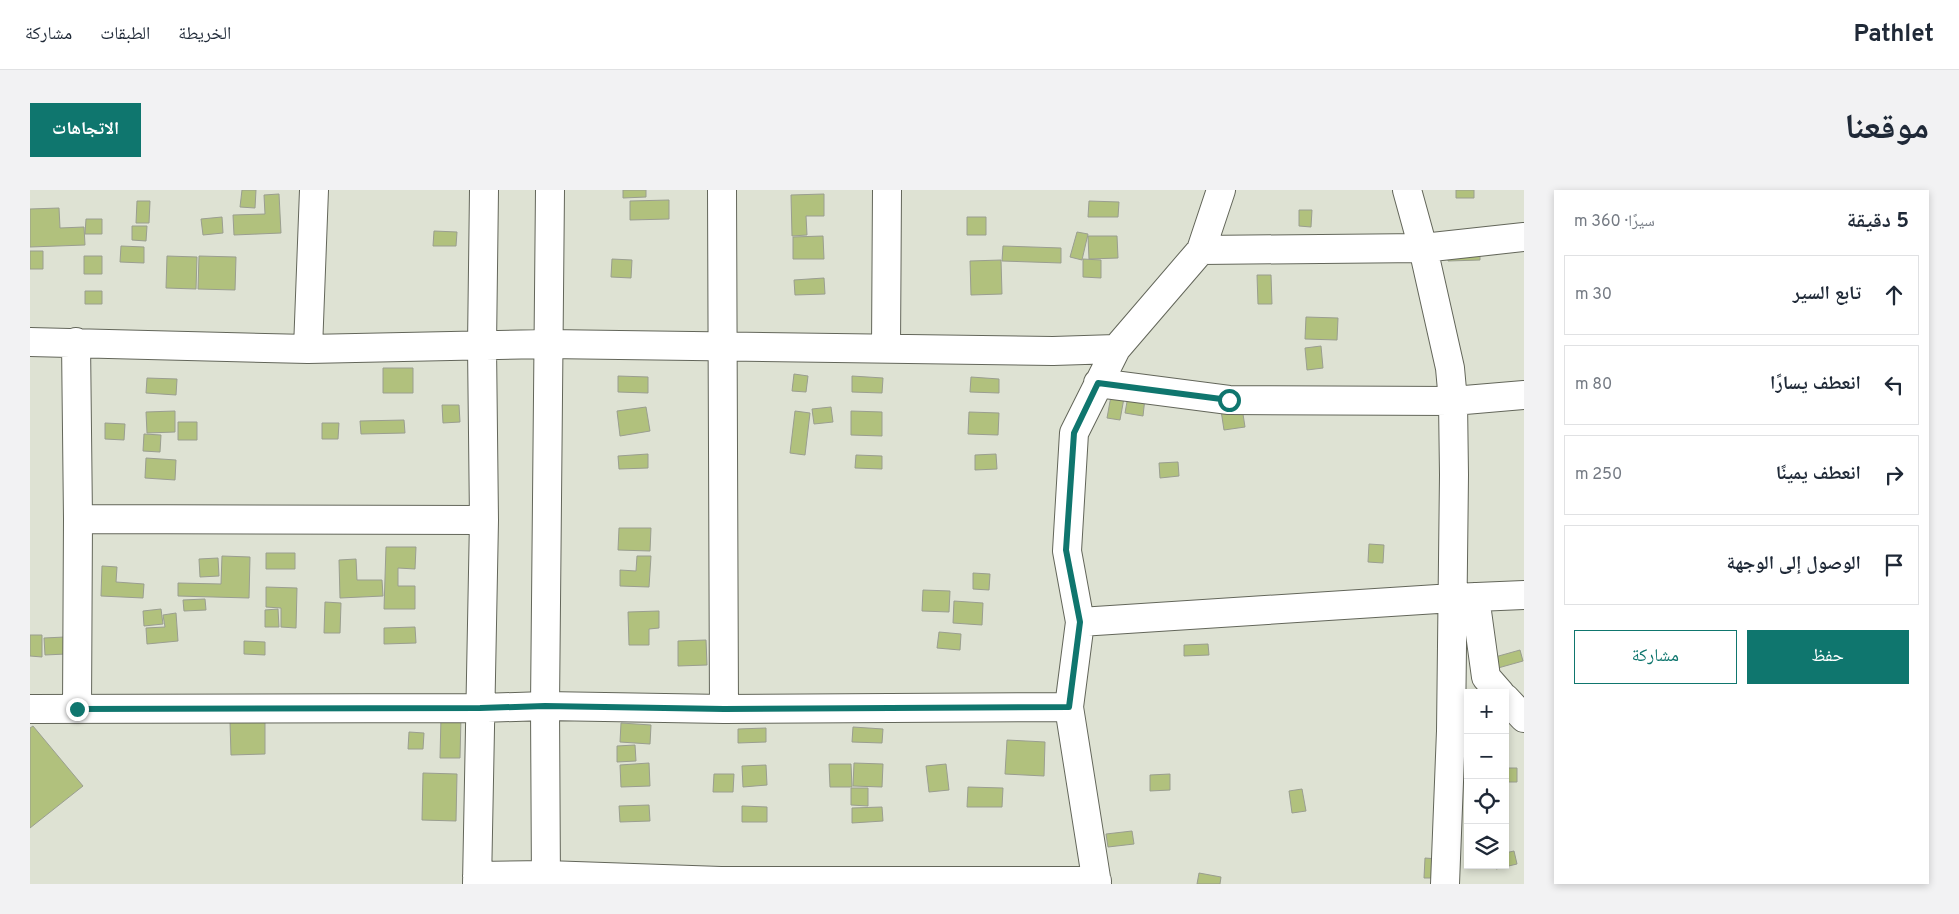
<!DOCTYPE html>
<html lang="ar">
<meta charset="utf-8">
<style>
:root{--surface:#fff;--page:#f2f2f3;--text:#1f2937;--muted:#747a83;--line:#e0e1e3;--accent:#0f766e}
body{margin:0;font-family:Overpass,"Noto Naskh Arabic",sans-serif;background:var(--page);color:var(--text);direction:rtl}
.controls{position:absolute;right:15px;bottom:15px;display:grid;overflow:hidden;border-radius:0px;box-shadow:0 2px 8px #0003}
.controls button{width:45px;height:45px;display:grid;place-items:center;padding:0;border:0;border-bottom:1px solid var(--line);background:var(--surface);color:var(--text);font:25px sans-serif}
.stop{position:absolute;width:15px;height:15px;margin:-11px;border:4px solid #0f766e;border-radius:50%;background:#fff}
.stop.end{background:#0f766e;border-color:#fff;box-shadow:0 1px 5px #0008}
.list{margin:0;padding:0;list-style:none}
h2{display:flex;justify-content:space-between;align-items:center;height:65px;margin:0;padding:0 20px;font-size:21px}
h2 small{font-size:16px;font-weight:400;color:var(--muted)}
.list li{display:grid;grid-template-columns:32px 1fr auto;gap:15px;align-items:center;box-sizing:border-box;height:80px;margin:0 10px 10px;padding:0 10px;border:1px solid var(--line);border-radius:0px}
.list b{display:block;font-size:19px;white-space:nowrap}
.list em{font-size:16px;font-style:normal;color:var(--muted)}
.actions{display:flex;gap:10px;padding:15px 20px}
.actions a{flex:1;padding:11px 0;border:1px solid var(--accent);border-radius:0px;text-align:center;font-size:18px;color:var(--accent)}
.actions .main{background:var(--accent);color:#fff}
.icon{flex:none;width:28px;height:28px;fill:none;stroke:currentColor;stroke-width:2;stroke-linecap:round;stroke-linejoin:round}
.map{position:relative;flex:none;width:1494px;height:694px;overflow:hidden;direction:ltr;border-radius:0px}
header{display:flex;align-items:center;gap:30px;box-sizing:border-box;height:70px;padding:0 25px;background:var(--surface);border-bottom:1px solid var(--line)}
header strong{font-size:24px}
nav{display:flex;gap:28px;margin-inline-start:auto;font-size:18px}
.intro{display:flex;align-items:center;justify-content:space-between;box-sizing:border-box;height:120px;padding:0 30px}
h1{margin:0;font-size:35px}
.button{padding:12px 22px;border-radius:0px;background:var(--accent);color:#fff;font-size:18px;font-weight:700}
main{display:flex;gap:30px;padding:0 30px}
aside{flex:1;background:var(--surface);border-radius:0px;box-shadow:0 2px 8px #0003}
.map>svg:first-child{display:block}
.building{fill:#b1c17d;stroke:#9a9e90}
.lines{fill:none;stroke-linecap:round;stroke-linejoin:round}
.minor-casing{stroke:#63665a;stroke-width:30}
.minor{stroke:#fff;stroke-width:28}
.route{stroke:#0f766e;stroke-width:6}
</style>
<header>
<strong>Pathlet</strong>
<nav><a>الخريطة</a><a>الطبقات</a><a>مشاركة</a></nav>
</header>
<div class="intro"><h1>موقعنا</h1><a class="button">الاتجاهات</a></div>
<main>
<aside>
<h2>5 دقيقة<small>سيرًا · 360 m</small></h2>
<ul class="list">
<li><svg class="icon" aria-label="ahead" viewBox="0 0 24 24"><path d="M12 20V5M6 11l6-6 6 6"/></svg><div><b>تابع السير</b></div><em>30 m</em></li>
<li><svg class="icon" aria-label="left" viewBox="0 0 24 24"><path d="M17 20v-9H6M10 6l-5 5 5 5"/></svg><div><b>انعطف يسارًا</b></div><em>80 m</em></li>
<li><svg class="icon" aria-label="right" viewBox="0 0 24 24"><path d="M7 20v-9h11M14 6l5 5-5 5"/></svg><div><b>انعطف يمينًا</b></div><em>250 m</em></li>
<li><svg class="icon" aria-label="arrive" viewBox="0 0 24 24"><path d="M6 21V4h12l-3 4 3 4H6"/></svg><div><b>الوصول إلى الوجهة</b></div></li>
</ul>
<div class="actions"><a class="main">حفظ</a><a>مشاركة</a></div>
</aside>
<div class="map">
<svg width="1494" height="694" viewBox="0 0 1494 694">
<rect width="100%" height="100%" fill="#dee2d3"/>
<path class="building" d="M212,0H226L225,18L210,17Z
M593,0H616V7L593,8Z
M1426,0H1444V8H1426Z
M249,4L251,43L204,45L203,25L235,24L234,5Z
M794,4V26H776L777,45L762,46L761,5Z
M639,10V29L600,30V11Z
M107,11H120L119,33H106Z
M1059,11L1089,12L1088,27H1058Z
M29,18L30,38L54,37L55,55L0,57V19Z
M1269,20H1282L1281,37L1269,36Z
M192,27L193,43L173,45L171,29Z
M937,27H956V45H937Z
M56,29H72V44H55Z
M102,36H117L116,51L102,50Z
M404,41L427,42L426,56H403Z
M1047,42L1058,44L1052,70L1040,67Z
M793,46L794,69H763V47Z
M1058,46H1087L1088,68L1059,69Z
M91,56L114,57V73L90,72Z
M973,56L1031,58V73L972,71Z
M1450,56V70L1418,71V57Z
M0,61H13V79H0Z
M54,66H72V84H54Z
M137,66L167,67L166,99L136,98Z
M169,66L206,67L205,100L168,99Z
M582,69L602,70L601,88L581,87Z
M1053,69L1071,70V88L1053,87Z
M971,70L972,104L941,105L940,71Z
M1227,85H1241L1242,114H1228Z
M794,88L795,104L765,105L764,90Z
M55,101H72V114H55Z
M1276,127L1308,128L1307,150L1275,149Z
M1291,156L1293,178L1277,180L1275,158Z
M353,178H383V203H353Z
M764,184L778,186L776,202L762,201Z
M588,186L618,187V203L588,202Z
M822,186L853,188L852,203L822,202Z
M941,187L969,189V203L940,202Z
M117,188L147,189L146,205L116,203Z
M1081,206L1094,208L1090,230L1077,228Z
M1098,206L1115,208L1113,226L1095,223Z
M1211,211L1215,237L1194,240L1190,214Z
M412,215H429L430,232L413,233Z
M616,217L620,241L590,246L587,221Z
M801,217L803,232L784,234L782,219Z
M145,221V242L117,243L116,222Z
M765,221L780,223L775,265L760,263Z
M821,221L852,222V246L821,245Z
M939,222L969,223L968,245L938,244Z
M374,230L375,243L331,244L330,231Z
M148,232H167V250H148Z
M75,233L95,234L94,250L75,249Z
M292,233H309L308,249H292Z
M114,244L131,245L130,262L113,261Z
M618,264V278L589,279L588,266Z
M966,264L967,279L945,280V265Z
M826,265L852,266V279L825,278Z
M116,268L146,270L145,290L115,288Z
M1148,272L1149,286L1130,288L1129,273Z
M589,338H621L620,361L588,360Z
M1339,354L1354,355L1353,373L1338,372Z
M356,357H386L385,379L368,378V396H385V419H354Z
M236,363H265V379H236Z
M192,366L220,367L219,408L148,406V393L191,394Z
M607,366H621L619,397L590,396V380L606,381Z
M188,368L189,386L170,387L169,369Z
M326,369L327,390H352L353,406L310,408L309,370Z
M72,376L87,377L86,392L114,394L113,408L71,406Z
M943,383L960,384L959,400L943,399Z
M236,397L267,398L266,438L251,437V418L236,417Z
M893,400L920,401L919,422L892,421Z
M175,409L176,420L154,421L153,410Z
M924,411L953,413L952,435L923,433Z
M295,412L311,413L310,443H294Z
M131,419L133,434L114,436L113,421Z
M248,419L249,437H235V420Z
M629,421V438L619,439V455H599L598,422Z
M146,423L148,451L117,454L116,438L135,437L133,425Z
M385,437L386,453L354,454V438Z
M909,442L931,444L930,460L907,458Z
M0,445H12V467L0,466Z
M35,447L36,464L15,465L14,448Z
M676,450L677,475L648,476V451Z
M214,451L235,452V465L214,464Z
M1178,454L1179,465L1154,466V455Z
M1490,460L1493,471L1468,478L1465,467Z
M411,527H431L430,568H410Z
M200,532H235V564L201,565Z
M591,533L621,535L620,554L590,552Z
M3,536L53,596L0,638V538Z
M823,537L853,539L852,553L822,552Z
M736,538V552L708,553V539Z
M379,542L394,543L393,559H378Z
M977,550L1015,552L1014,586L975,584Z
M605,555L606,571L587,572V556Z
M619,573L620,596L591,597L590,575Z
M824,573L853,574L852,597L823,596Z
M799,574H821L822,597H800Z
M916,574L919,600L899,602L896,576Z
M736,575L737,595L713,597L712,576Z
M1475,578H1487V592H1475Z
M393,583L427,584L426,631L392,630Z
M684,584H704L703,602H683Z
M1140,584V600L1120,601V585Z
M938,597L973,598L972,617H937Z
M821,598H838V616L821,615Z
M1272,599L1276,621L1262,623L1259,601Z
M619,615L620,631L590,632L589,616Z
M712,616L737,617V632H712Z
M852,617L853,631L822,633V618Z
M1102,641L1104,654L1078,657L1076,644Z
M1484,661L1487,674L1466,679L1465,675H1475V663Z
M1395,668L1408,669L1406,688H1394Z
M1169,683L1191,687L1190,694H1167Z"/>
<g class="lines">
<g class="minor-casing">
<path id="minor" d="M692,0L694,519
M1377,0L1393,58L1420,178L1423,211L1424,285L1421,541L1415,694
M1171,60L1393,58L1494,47
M0,152L278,159L518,154L1023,161L1086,159
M46,152L48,329L47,519
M856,158L857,0
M278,159L284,0
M1068,193L1199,210L1423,211L1494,205
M48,329L454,330
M1445,407L1456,487L1470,503
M1050,432L1423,408L1494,405
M1475,508L1494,528
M0,519L450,518L515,516L694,519L1039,517
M447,686L516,685L691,691H1067
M447,694L454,330L452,156L454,0
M516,694L515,516L520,0
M1067,694L1039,517L1050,432L1037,361L1044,243L1086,159L1171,60L1191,0"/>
</g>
<use href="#minor" class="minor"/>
</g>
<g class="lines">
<path class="route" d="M47,519L450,518L515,516L694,519L1039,517L1050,432L1036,360L1044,243L1068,193L1199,210"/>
</g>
</svg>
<div class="controls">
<button>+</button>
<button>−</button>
<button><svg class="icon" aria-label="locate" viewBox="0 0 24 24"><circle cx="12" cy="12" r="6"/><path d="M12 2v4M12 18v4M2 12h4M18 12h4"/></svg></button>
<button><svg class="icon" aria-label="layers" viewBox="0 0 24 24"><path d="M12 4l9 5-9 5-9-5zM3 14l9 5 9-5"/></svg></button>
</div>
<div class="stop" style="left:1199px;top:210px"></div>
<div class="stop end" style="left:47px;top:519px"></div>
</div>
</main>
